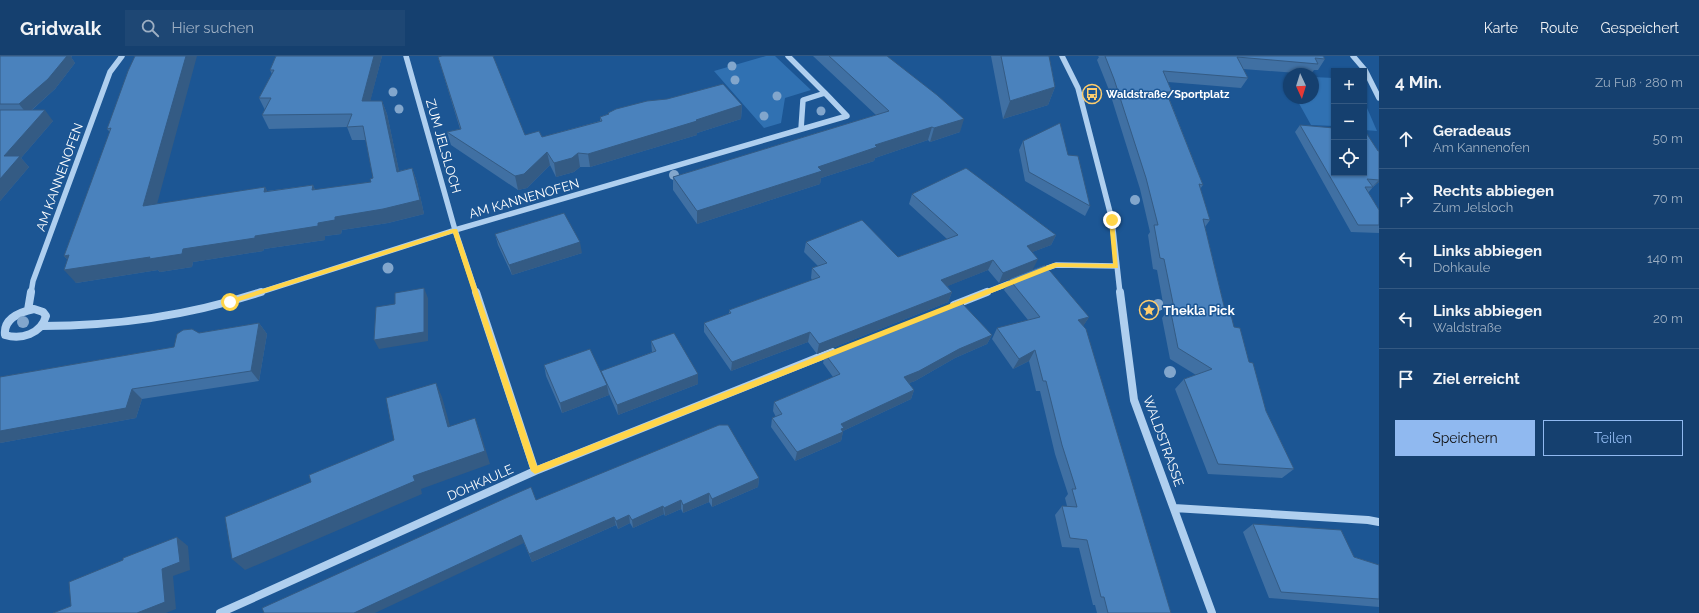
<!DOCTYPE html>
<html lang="de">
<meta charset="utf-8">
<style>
:root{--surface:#15406f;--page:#1e4774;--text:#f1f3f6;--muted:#9dafc3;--line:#345982;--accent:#90b9f0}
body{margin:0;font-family:Raleway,sans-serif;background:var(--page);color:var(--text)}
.controls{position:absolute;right:12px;top:12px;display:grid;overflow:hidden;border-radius:0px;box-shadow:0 1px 3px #0004}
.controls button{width:36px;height:36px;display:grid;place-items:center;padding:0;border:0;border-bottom:1px solid var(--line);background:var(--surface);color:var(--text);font:20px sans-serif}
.compass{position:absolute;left:1283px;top:12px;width:36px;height:36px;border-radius:50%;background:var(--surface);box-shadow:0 1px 3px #0004;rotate:176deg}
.stop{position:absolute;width:12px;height:12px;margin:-9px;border:3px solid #ffd54a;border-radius:50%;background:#fff}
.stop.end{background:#ffd54a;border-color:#fff;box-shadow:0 1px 4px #0008}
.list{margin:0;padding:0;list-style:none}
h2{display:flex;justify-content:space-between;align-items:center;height:52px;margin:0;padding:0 16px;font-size:17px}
h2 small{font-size:13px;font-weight:400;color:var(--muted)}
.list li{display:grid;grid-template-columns:26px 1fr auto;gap:12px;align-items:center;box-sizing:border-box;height:60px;padding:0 16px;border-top:1px solid var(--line)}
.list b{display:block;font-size:15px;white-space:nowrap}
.list p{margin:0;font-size:13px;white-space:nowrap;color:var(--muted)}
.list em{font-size:13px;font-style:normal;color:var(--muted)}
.actions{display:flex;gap:8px;padding:12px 16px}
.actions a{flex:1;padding:9px 0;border:1px solid var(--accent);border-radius:0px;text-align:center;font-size:14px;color:var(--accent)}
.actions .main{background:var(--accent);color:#111}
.icon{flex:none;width:22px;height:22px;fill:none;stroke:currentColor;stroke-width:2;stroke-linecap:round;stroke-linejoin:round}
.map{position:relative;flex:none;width:1379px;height:557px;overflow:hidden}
header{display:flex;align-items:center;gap:24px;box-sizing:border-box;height:56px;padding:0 20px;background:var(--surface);border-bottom:1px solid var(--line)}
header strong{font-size:19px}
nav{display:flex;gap:22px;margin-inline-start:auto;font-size:14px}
.search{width:280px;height:36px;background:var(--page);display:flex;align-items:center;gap:10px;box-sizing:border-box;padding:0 14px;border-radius:0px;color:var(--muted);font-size:15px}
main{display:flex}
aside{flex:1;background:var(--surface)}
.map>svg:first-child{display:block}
.green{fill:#3071b2}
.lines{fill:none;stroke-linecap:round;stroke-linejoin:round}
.minor-far1{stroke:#afcfef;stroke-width:5.5}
.minor{stroke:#afcfef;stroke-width:8}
.tree{fill:#82a6cc}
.wall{fill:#4070a3}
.shaded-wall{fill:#345b84}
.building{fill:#4a82bd;stroke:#345b84}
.route{fill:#ffd54a}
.labels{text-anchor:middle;stroke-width:3;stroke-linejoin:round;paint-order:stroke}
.far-poi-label{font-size:11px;font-weight:bold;fill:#fff;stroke:#1c5694;text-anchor:start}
.street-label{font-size:13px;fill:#fff;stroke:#1c5694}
.poi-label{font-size:13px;font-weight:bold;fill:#fff;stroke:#1c5694;text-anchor:start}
</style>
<header>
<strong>Gridwalk</strong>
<div class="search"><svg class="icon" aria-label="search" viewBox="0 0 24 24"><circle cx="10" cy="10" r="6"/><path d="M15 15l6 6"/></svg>Hier suchen</div>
<nav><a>Karte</a><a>Route</a><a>Gespeichert</a></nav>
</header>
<main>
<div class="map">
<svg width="1379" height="557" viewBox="0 0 1379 557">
<rect width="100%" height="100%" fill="#1c5694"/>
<path class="green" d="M766,0H775L811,34L785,42L781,67L764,72L714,15Z
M1313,21L1334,22V70L1311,69L1296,42H1313Z
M1364,45L1377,75L1364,74Z"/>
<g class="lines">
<path class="minor-far1" d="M406,0L455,174L476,237
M788,0L825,37L803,44L801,73
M1062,0L1078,32L1112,164L1120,237
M1353,0L1365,14L1379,42
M1039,215L1056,209L1116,210
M31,237L33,225L110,16L122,0
M258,237L455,174L847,60L825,37
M984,237L1015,225"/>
<path class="minor" d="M476,236L535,415
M1120,236L1134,344L1212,557
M954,249L987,236
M34,253L43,256L46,260C41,278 21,284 5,279C3,262 20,256 34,253Z
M28,254L31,236
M42,270C116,270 191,259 261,236
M1174,452L1368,464L1379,466
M220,557L535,415L832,296"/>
</g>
<g class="tree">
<circle cx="732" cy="10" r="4.5"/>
<circle cx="735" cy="24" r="4.5"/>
<circle cx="393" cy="36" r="4.5"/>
<circle cx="777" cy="40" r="4.5"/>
<circle cx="399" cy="53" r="4.5"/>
<circle cx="821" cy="55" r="4.5"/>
<circle cx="764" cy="60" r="4.5"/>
<circle cx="674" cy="119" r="5"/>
<circle cx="1135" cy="144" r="5"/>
<circle cx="388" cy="212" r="5.5"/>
<circle cx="1158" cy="249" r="6"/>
<circle cx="23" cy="266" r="6"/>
<circle cx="1170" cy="316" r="6"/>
</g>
<path class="wall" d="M0,0H72L71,1L75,7L55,33L32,54L53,65L21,102L29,111L0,145Z
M135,0L157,148L265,131L267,135L313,129L315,134L371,126L373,122L366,84H352L347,71L269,73L262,59L265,54L259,42L272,18L270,14L276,0H382L370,45H382L387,58L399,115L412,112L417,126L424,158L388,167L342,174L341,178L325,180V184L264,193L263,195L193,206L192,211L160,216L158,214L76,227L67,203L64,200L110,76L107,73Z
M813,0H887L960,76L930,86L928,84L875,102L874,105L821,122L820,128L697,168L673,134V121L876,59Z
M991,0H1049L1055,31L1048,49L1003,63Z
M1098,0H1323L1325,3L1318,14H1314L1311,18L1243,13L1248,22L1241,32L1168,26L1172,36L1169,42L1203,129L1200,133L1210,164L1205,171L1225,254L1234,271L1249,306L1266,355L1294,413L1282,422L1208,418L1175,333L1184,323L1196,319L1170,303L1162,262L1165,258L1157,214L1153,213L1148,179L1150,176L1140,133L1109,34L1097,4L1099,1Z
M438,1L525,79L542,81L600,65V61L608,58V57L742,49L741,63L697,77V79L590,111H580L574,116L556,121L550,109L527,132L518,134L451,89L447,76L460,73Z
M1300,69L1379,95V126L1373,131L1368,137L1379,154V177L1351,176L1295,76Z
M1023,85L1068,99L1090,150L1085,160L1025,125L1019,94Z
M912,138L1056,179L1051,189L1032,196L1033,213L999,227L988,214L947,230L952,236L948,246L817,298L808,286L731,315L704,276V267L729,258V254L812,224L811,222L812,212L818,210L804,196L806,186L898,201L947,183L909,148Z
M495,178L582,197L512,219L498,189Z
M1009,223L1089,261L1083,270L1171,557H1097L1095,549H1093L1079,492L1062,491L1055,459L1062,450H1067L1065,442L1068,438L1055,398L1040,335H1036L1029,305L1013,313L992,283L997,272L1028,264L1004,234Z
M259,267L267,278L259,325L142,343L136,362L0,387V321L174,291L199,277Z
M992,279L987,288L955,302L915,325L909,327L914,334L911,343L843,375L841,385L795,405L771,371L772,362L776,361L773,355L774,346L833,321L823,307L825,298Z
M651,285L698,318V328L618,359L609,338V339L562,357L546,320L544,309L601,316L652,296Z
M759,422L758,431L712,451L709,446L683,457L681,453L665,460L664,458L633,472L630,467L618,473L616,469L532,506L524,487L536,444Z
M1253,468L1379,509V551L1269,542L1243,476Z"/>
<path class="shaded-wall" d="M62,0H72L71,1L75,7L55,33L27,58L19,48Z
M186,0H197L153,163L143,150Z
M374,0H382L367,58L362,45Z
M1055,31L1048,49L1003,63L1010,45Z
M382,45L387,58L402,129L397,116Z
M742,49L741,63L697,77V79L590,111L588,98Z
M45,54L53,65L21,102L29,111L0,145V123L4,100Z
M964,63L960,76L930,86L934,72Z
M932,71L928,84L875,102L874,105L821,122L820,128L697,168V155L875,89Z
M547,96L550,109L527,132L518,134L515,120Z
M578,97L580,111L574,116L556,121L554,107Z
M412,112L417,126L424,158L388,167L342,174L341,178L325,180V184L264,193L263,195L193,206L192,211L160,216L158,214L76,227L64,214L75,212L64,200L255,180L318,167L335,161Z
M1379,124V126L1372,131Z
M313,129L319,142L312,134Z
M265,131L272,144L264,136Z
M1056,179L1051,189L1022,200L1027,190Z
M580,186L582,197L512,219L509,209Z
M1038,203L1033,213L999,227L1003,217Z
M993,204L988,214L938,234L941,224Z
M424,232L428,242V285L379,293L374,284Z
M952,236L948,246L817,298L819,288Z
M1089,261L1082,272L1078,264Z
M259,267L267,278L259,325L251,315Z
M810,276L808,286L731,315L732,306Z
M992,279L987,288L955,302L915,325L901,330L904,321L959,293Z
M1035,294L1029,305L1013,313L1019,303Z
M698,318V328L618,359L617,349Z
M436,327L442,341L454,384L448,371Z
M607,329L609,339L562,357L560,347Z
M132,333L142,343L136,362L0,387V375Z
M914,334L911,343L843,375V376L841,385L795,405L797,396L841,368Z
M475,362L480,375L490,408L421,433L422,438L245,514L232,503L413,420Z
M759,422L758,431L712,451V443Z
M709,437V446L683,457V449Z
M681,444V453L665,460L664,452Z
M663,450L664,458L633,472L632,464Z
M629,459L630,467L618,473L616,465Z
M614,461L616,469L532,506L529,498Z
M521,479L524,487L375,557H354Z
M177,481L188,490L190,514L173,520L176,553L166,557H137L162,513Z"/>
<path class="building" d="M0,0H67L48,23L19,48H0Z
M135,0H186L143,150L265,131L264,136L313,129L312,134L371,126L370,123L373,122L363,70L347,71L352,58L262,59L271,42H259L274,14H270L276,0H374L362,45H382L397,116L412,112L420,144L383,153L335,161V164L318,167V170L255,180V182L183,193L182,198L149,203L150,201L64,214L69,199L64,200L111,72L107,73L128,15Z
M442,0H493L525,79L539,75L542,81L602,65L600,61L609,58L608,57L616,53L647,45L667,43L723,28L742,49L696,64L697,65L588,98L578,97L572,102L554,107L547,96L524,118L515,120L447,76L461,73L438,1Z
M829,0H887L937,39L964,63L934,72L932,71L875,89L877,91L818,111L822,115L697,155L673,121L889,55Z
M1001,0H1049L1055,31L1010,45Z
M1105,0H1323L1325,3L1315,2L1318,8L1237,1L1248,22L1163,15L1172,36H1167V38L1203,129L1199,128L1210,164L1203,163L1225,254L1230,255L1234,271L1240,272L1249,306L1253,307L1266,355L1294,413L1218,408L1184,323L1212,313L1178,292L1170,252H1174L1164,203L1160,202L1154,169H1158L1146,122L1114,23Z
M0,54H45L4,100H20L0,123Z
M1060,67L1068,99L1078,100L1090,150L1029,116L1023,85Z
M1300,69L1334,72V117H1364V74L1365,75L1378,95H1379V124L1367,123L1373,131H1365L1379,154V169H1358Z
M966,112L1056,179L1027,190L1038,203L1003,217L993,204L941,224L952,236L819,288L810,276L732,306L704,267L731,257L729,254L820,221L812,212L827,207L806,186L862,164L898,201L958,179L912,138Z
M564,157L580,186L509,209L495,178Z
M1045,209L1089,261L1078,264L1086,273L1171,557H1108L1104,541H1101L1087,484L1070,482L1062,450L1077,451L1072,433H1076L1062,389L1046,325H1043L1035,294L1019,303L997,272L1040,261L1009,223Z
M424,232V276L374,284L376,251L395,248V237Z
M960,245L992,279L959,293L919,315L904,321L914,334L841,368L844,372L841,373L843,376L797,396L772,362L782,358L774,346L840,318L825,298Z
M259,267L251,315L132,333L126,352L0,375V321L174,291L177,278L183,274L192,273L199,277Z
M674,277L698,318L617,349L601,315L656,295L651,285Z
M590,293L607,329L560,347L544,309Z
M436,327L448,371L475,362L485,395L413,420L415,425L232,503L225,461L311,426L309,419L394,384L386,342Z
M719,369H728L759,422L712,443L709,437L683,449L681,444L664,452L663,450L632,464L629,459L616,465L614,461L529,498L521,479L354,557H264L262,552L508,441L531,431L536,444Z
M1253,468L1341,474L1354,501L1379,509V543L1281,536Z
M177,481L180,506L162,513L165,546L137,557H53L71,550L69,526L123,504V502Z"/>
<path class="route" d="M1112,162L1114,164L1118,212L1057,211L535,418L531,415L453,177L230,248L227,246L228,244L453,173H457L537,410L1054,207L1113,208L1109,164Z"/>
<defs>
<g id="bus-ring" transform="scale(1)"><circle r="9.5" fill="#1c5694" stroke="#fecd6d" stroke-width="1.5"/><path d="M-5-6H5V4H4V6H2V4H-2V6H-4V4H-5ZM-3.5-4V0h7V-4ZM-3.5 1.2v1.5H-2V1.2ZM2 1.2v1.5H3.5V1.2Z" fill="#fecd6d"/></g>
<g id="sight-ring" transform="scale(1)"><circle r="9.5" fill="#1c5694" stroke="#fecd6d" stroke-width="1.5"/><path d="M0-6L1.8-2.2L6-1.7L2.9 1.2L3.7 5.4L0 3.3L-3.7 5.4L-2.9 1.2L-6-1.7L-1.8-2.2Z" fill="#fecd6d"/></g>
</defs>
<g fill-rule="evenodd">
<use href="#bus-ring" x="1092" y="38"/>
<use href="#sight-ring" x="1149" y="254"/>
</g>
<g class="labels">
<g class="far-poi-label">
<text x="1106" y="42">Waldstraße/Sportplatz</text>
</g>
<g class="street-label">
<text transform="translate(444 90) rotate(74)" y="5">ZUM JELSLOCH</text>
<text transform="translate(59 121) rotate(-70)" y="5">AM KANNENOFEN</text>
<text transform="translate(524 142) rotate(-16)" y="5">AM KANNENOFEN</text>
<text transform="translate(1164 385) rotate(70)" y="5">WALDSTRASSE</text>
<text transform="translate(480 426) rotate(-24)" y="5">DOHKAULE</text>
</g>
<g class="poi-label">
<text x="1163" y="259">Thekla Pick</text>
</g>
</g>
</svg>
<div class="controls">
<button>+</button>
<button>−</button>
<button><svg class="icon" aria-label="locate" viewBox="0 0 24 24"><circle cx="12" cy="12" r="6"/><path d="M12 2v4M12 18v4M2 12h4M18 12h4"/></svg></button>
</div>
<svg class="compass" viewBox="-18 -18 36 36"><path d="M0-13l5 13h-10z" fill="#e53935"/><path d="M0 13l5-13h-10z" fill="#9dafc3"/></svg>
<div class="stop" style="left:230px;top:246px"></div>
<div class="stop end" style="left:1112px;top:164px"></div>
</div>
<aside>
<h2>4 Min.<small>Zu Fuß · 280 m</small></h2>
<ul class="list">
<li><svg class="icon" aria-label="ahead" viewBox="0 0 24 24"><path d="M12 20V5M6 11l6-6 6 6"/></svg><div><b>Geradeaus</b><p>Am Kannenofen</p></div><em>50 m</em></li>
<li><svg class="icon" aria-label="right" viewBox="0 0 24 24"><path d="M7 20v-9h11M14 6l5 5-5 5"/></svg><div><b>Rechts abbiegen</b><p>Zum Jelsloch</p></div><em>70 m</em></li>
<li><svg class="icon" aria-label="left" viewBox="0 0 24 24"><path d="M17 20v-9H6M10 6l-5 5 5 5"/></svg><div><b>Links abbiegen</b><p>Dohkaule</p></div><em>140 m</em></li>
<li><svg class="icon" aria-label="left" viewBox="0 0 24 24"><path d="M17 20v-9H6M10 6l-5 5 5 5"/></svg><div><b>Links abbiegen</b><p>Waldstraße</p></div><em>20 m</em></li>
<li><svg class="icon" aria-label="arrive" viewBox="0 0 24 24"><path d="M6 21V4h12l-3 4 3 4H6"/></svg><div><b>Ziel erreicht</b></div></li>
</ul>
<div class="actions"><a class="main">Speichern</a><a>Teilen</a></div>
</aside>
</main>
